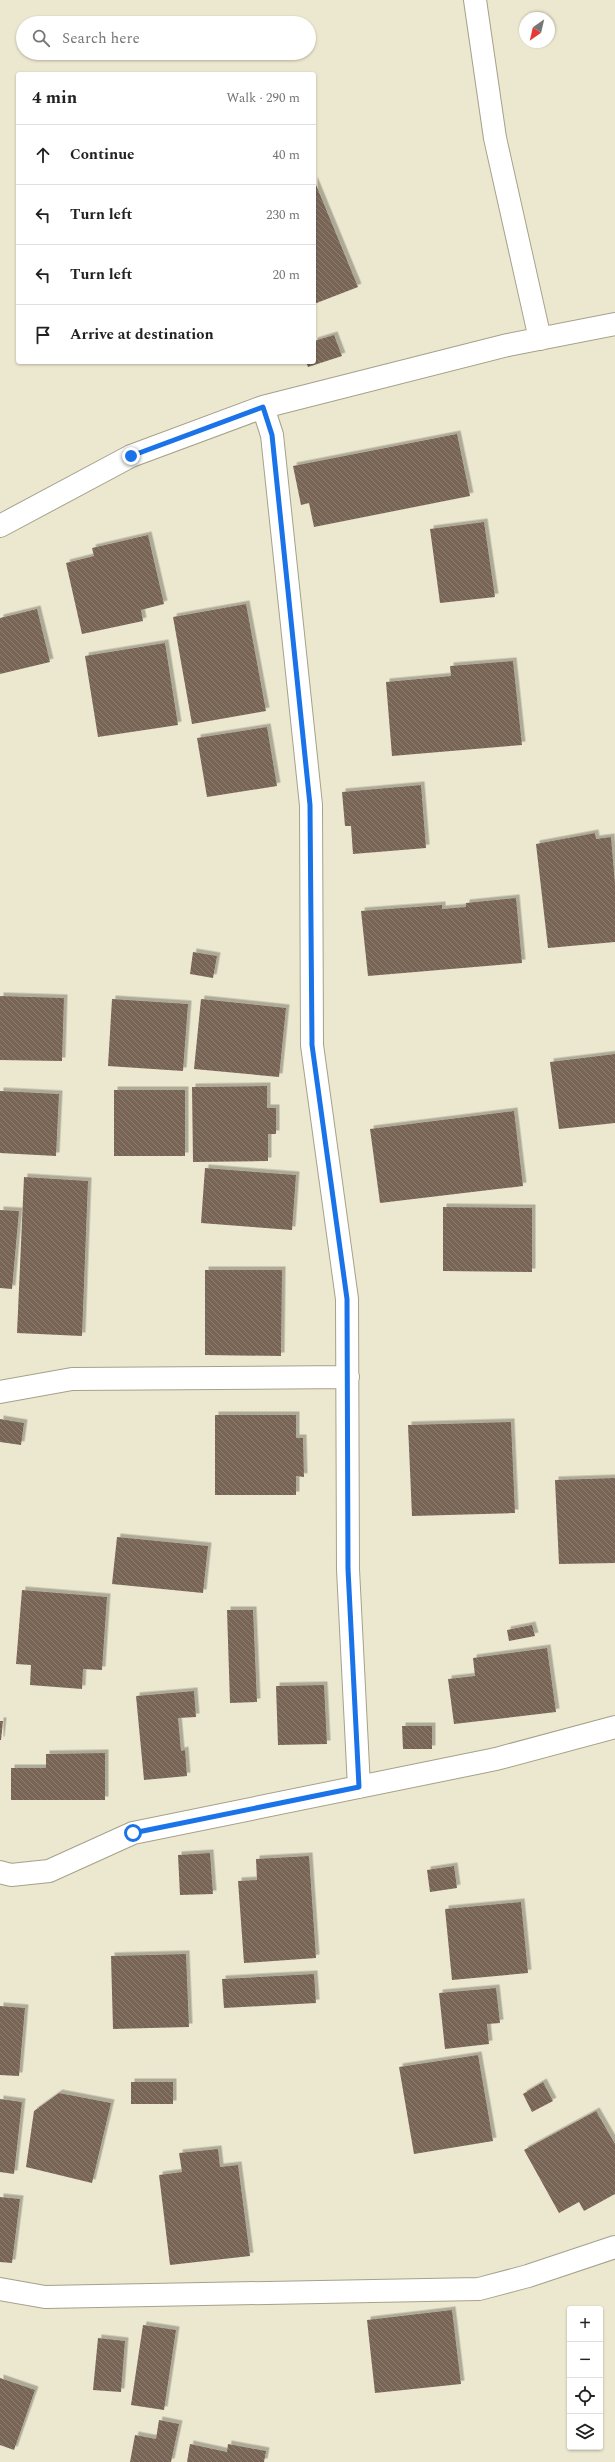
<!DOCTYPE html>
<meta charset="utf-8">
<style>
:root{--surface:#fff;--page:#f6f6f6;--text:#222;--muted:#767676;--line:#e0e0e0}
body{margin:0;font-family:Spectral,serif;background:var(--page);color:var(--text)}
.controls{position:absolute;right:12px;bottom:12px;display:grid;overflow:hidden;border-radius:4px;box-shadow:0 1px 3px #0004}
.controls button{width:36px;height:36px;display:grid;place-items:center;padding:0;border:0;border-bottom:1px solid var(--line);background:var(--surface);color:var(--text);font:20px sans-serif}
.compass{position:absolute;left:519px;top:12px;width:36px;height:36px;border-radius:50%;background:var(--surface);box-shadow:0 1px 3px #0004;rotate:214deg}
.stop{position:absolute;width:12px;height:12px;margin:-9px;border:3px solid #1a73e8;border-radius:50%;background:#fff}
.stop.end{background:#1a73e8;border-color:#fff;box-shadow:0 1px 4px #0008}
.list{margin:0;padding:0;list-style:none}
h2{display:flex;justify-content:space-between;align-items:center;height:52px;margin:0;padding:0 16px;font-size:17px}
h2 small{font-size:13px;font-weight:400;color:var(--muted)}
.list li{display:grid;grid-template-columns:26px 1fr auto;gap:12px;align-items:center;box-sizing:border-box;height:60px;padding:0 16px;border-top:1px solid var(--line)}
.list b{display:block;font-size:15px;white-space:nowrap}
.list em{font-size:13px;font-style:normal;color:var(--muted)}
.icon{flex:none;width:22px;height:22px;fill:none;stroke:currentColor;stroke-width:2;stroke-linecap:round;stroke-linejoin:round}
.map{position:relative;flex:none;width:615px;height:2462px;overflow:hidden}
.search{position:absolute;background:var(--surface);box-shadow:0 1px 3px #0004;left:16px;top:16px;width:300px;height:44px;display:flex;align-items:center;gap:10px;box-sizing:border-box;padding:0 14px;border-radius:22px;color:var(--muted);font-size:15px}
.panel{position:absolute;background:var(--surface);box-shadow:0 1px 3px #0004;left:16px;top:72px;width:300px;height:292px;border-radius:4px}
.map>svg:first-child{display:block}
.building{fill:url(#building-back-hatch);filter:url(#shadow)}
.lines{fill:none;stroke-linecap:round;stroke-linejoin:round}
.minor-casing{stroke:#a5a18a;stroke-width:24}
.minor{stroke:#fff;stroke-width:22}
.route{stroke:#1a73e8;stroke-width:5}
</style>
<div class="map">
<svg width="615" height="2462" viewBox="0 0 615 2462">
<defs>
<pattern id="building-back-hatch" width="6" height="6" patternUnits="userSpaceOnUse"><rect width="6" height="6" fill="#786556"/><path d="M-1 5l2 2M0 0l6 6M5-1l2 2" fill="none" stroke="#8c7e73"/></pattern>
<filter id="shadow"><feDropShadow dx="3.5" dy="-3.5" stdDeviation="0" flood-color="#0004"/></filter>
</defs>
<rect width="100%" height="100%" fill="#ece8cf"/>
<path class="building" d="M314,180L358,287L314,304Z
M334,335L342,356L308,367L306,362H314V341Z
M457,434L470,496L314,527L309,503L301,505L293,466Z
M484,522L495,597L440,603L430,529Z
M148,535L164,604L141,610L143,621L82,634L66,563L94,556L92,548Z
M246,604L266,711L192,724L173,617Z
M37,609L50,662L0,674V618Z
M165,643L178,725L98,737L85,656Z
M513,661L522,745L392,756L386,682L451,676L450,666Z
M267,727L277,786L207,797L197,738Z
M421,785L426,848L353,854L351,826H345L342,792Z
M595,833L596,839L611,837L615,884V942L548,948L536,844Z
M516,898L522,963L368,976L361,911L442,905V909L466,907V903Z
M193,952L217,956L213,978L190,974Z
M0,996L64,998L62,1061L0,1060Z
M112,999L188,1004L183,1071L108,1066Z
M201,999L286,1008L279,1077L194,1069Z
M615,1054V1123L559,1129L550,1062Z
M267,1086V1108H276V1134H268V1161L193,1162L192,1087Z
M114,1090H185V1156H114Z
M0,1091L59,1094L56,1156L0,1153Z
M514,1111L523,1186L380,1203L370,1129Z
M205,1168L296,1175L292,1230L201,1223Z
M24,1177L88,1181L82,1336L17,1333Z
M443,1207L532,1208V1272L443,1271Z
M0,1210L19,1211L12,1289L0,1288Z
M205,1270H282L281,1356L205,1355Z
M215,1415H296V1438H303L304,1477L296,1476V1495H215Z
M0,1419L24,1423L21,1445L0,1442Z
M511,1422L515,1513L412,1516L408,1425Z
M615,1478V1563L559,1564L555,1480Z
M117,1537L208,1546L203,1593L112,1584Z
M22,1590L107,1597L102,1670L83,1669L82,1689L30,1685L31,1665L16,1664Z
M227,1610H253L257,1702L230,1703Z
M532,1625L535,1636L509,1641L507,1630Z
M547,1648L556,1712L454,1724L448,1679L475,1676L473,1658Z
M324,1685L327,1744L278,1745L276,1686Z
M194,1691L196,1717L178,1718L181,1751L185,1750L187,1776L144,1780L136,1696Z
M0,1721H3L1,1740H0Z
M402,1726H432V1749H403Z
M105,1753V1800H11V1768H46V1754Z
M210,1853L213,1894L180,1895L178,1855Z
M309,1856L316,1958L244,1963L238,1881L257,1880L256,1859Z
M454,1866L457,1888L430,1892L427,1870Z
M521,1902L528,1973L452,1980L445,1909Z
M186,1954L189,2027L113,2029L111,1956Z
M314,1974L316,2003L224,2008L222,1979Z
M496,1988L500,2023L487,2024L489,2044L445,2049L439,1993Z
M0,2006L25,2008L19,2076L0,2075Z
M478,2055L493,2141L414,2154L399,2067Z
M131,2082H173V2104H131Z
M543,2082L553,2101L532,2112L523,2094Z
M59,2093L111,2103L92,2183L26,2167L34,2111Z
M0,2099L22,2102L14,2174L0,2172Z
M596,2111L615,2144V2194L584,2211L579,2202L559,2213L524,2150Z
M218,2149L220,2167L238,2165L250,2256L170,2265L159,2175L182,2172L179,2153Z
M0,2197L20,2199L12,2263L0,2262Z
M452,2310L461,2384L375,2393L367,2320Z
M143,2325L176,2330L164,2410L131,2405Z
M98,2338L125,2341L121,2392L93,2390Z
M0,2378L35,2390L14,2450L0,2445Z
M159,2420L179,2424L171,2462H130L135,2435L156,2439Z
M190,2444L227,2452L228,2444L266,2451L264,2462H187Z"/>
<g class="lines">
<g class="minor-casing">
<path id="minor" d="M475,0L495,138L540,339
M263,407L272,435L311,805L312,1045L347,1299L348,1569L359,1787
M0,526L131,456L263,407L508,345L615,324
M0,1392L72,1379L348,1377
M0,1872L11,1875L49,1871L133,1833L496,1759L615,1727
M0,2289L45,2297L479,2289L528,2276L615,2247"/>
</g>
<use href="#minor" class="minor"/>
</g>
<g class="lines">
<path class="route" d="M131,456L263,407L272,435L310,805L312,1045L347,1299L348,1569L359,1787L133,1833"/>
</g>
</svg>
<div class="controls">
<button>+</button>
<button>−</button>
<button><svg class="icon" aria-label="locate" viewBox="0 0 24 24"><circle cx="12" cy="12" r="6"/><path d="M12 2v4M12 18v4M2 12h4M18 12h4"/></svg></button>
<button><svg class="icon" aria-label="layers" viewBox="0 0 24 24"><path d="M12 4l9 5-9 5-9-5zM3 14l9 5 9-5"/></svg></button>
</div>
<svg class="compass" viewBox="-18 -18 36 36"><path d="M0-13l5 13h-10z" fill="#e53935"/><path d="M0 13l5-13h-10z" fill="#767676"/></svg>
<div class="stop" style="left:133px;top:1833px"></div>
<div class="stop end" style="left:131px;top:456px"></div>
<div class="search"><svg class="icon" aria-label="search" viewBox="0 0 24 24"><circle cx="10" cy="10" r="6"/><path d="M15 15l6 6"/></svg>Search here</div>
<section class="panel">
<h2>4 min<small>Walk · 290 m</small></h2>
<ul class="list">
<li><svg class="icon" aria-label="ahead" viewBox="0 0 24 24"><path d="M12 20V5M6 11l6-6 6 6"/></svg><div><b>Continue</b></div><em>40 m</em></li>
<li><svg class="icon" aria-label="left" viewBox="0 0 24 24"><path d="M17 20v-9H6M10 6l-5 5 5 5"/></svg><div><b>Turn left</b></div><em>230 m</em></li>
<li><svg class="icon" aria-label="left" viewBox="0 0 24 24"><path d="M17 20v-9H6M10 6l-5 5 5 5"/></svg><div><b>Turn left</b></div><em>20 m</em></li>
<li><svg class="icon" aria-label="arrive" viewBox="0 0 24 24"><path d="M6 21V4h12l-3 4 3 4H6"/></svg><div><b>Arrive at destination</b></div></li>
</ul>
</section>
</div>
